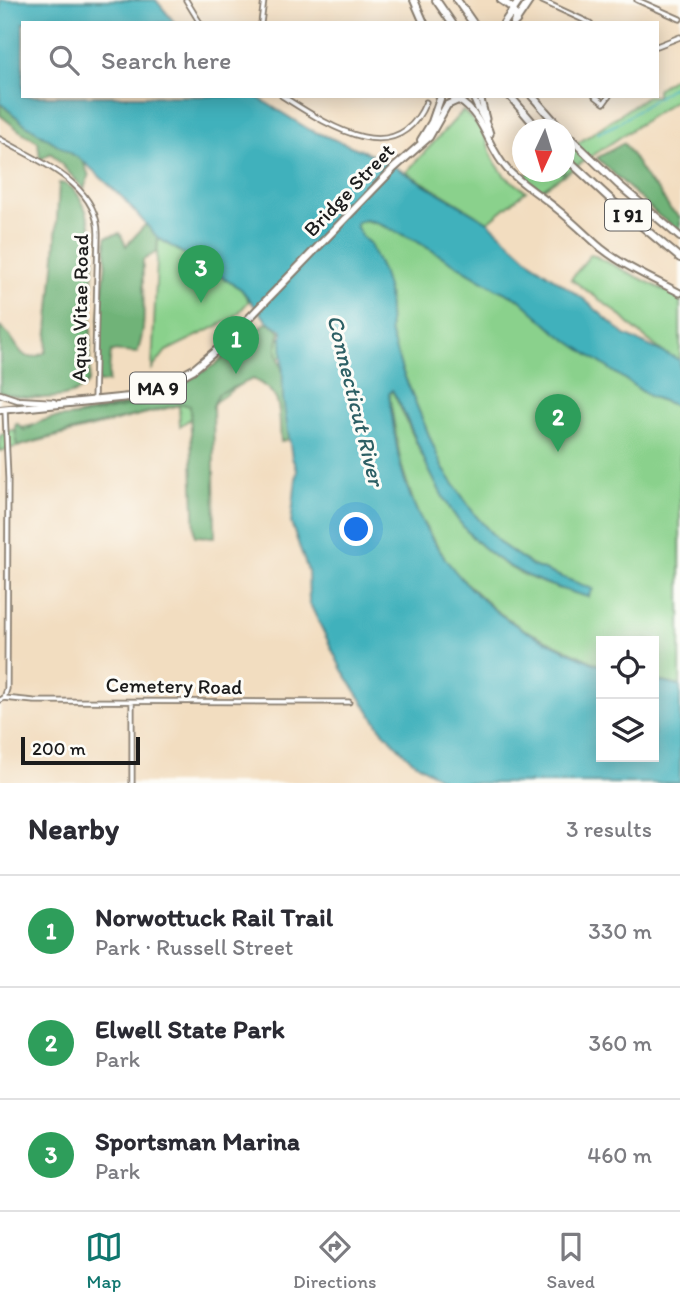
<!DOCTYPE html>
<meta charset="utf-8">
<style>
:root{--surface:#fff;--page:#f2f2f3;--text:#2b2b33;--muted:#7c7c81;--line:#e1e1e2;--accent:#0f766e}
body{margin:0;font-family:Itim,sans-serif;background:var(--page);color:var(--text)}
.controls{position:absolute;right:21px;bottom:21px;display:grid;overflow:hidden;border-radius:0px;box-shadow:0 4px 18px #0003}
.controls button{width:63px;height:63px;display:grid;place-items:center;padding:0;border:0;border-bottom:2px solid var(--line);background:var(--surface);color:var(--text);font:35px sans-serif}
.compass{position:absolute;left:512px;top:119px;width:63px;height:63px;border-radius:50%;background:var(--surface);box-shadow:0 4px 18px #0003;rotate:184deg}
.scale{position:absolute;left:21px;bottom:18px;width:119px;box-sizing:border-box;padding-left:7px;border:4px solid #1c1c1c;border-top:0;font-size:19px;line-height:24px;white-space:nowrap;color:#1c1c1c;-webkit-text-stroke:5px #fdfcf7;paint-order:stroke}
.you{position:absolute;left:357px;top:530px;width:24px;height:24px;margin:-18px;border:5px solid #fff;border-radius:50%;background:#1a73e8;box-shadow:0 0 0 10px #1a73e833}
.badge{display:grid;place-items:center;width:46px;height:46px;border-radius:50%;background:var(--accent);color:#fff;font-size:23px;font-weight:700}
.pin{position:absolute;translate:-50% -58px;filter:drop-shadow(0 2px 4px #0008)}
.pin::after{content:'';position:absolute;top:37px;width:24px;height:21px;background:inherit;clip-path:polygon(0 0,100% 0,50% 100%)}
.list{margin:0;padding:0;list-style:none}
h2{display:flex;justify-content:space-between;align-items:center;height:91px;margin:0;padding:0 28px;font-size:30px}
h2 small{font-size:23px;font-weight:400;color:var(--muted)}
.list li{display:grid;grid-template-columns:46px 1fr auto;gap:21px;align-items:center;box-sizing:border-box;height:112px;padding:0 28px;border-top:2px solid var(--line)}
.list b{display:block;font-size:26px;white-space:nowrap}
.list p{margin:0;font-size:23px;white-space:nowrap;color:var(--muted)}
.list em{font-size:23px;font-style:normal;color:var(--muted)}
.icon{flex:none;width:38px;height:38px;fill:none;stroke:currentColor;stroke-width:2;stroke-linecap:round;stroke-linejoin:round}
.map{position:relative;flex:none;width:680px;height:783px;overflow:hidden}
.search{position:absolute;background:var(--surface);box-shadow:0 4px 18px #0003;left:21px;right:21px;top:21px;height:77px;display:flex;align-items:center;gap:18px;box-sizing:border-box;padding:0 24px;border-radius:0px;color:var(--muted);font-size:26px}
.sheet{height:427px;background:var(--surface)}
nav{display:flex;justify-content:space-around;align-items:center;box-sizing:border-box;height:98px;border-top:2px solid var(--line);background:var(--surface);font-size:19px;color:var(--muted)}
nav a{display:grid;justify-items:center;gap:4px}
nav .on{color:var(--accent)}
.map>svg:first-child{display:block}
.green{fill:#8ad18c;stroke:#537654;stroke-width:2}
.forest{fill:#6fb378;stroke:#46684a;stroke-width:2}
.water{fill:#41b1bc;stroke:#2e666c;stroke-width:2}
.lines{fill:none;stroke-linecap:round;stroke-linejoin:round}
.stream{stroke:#41b1bc;stroke-width:2}
.street-casing{stroke:#877c6e;stroke-width:7}
.secondary-casing{stroke:#877c6e;stroke-width:8}
.primary-casing{stroke:#877c6e;stroke-width:9}
.highway-casing{stroke:#877c6e;stroke-width:10}
.street{stroke:#fff;stroke-width:3.5}
.secondary{stroke:#fff;stroke-width:4.5}
.primary{stroke:#fff;stroke-width:5}
.highway{stroke:#fff;stroke-width:6}
.labels{text-anchor:middle;stroke-width:6;stroke-linejoin:round;paint-order:stroke}
.shield{fill:#fdfcf7;stroke:#605f5e;stroke-width:2}
.shield-label{font-size:19px;font-weight:bold;fill:#1c1c1c}
.street-label{font-size:21px;fill:#1c1c1c;stroke:#fdfcf7}
.water-label{font-size:23px;font-style:italic;fill:#2d5f64;stroke:#fdfcf7}
</style>
<div class="map">
<svg width="680" height="783" viewBox="0 0 680 783">
<rect width="100%" height="100%" fill="#fdfcf7"/>
<filter id="ink" filterUnits="userSpaceOnUse"><feTurbulence type="fractalNoise" baseFrequency=".0143" numOctaves="2"/><feDisplacementMap in="SourceGraphic" scale="14" xChannelSelector="R" yChannelSelector="G"/><feConvolveMatrix kernelMatrix="1 2 1 2 8 2 1 2 1" color-interpolation-filters="sRGB"/></filter>
<filter id="wash" filterUnits="userSpaceOnUse"><feTurbulence type="fractalNoise" baseFrequency=".00686" numOctaves="4" result="noise"/><feDisplacementMap in="SourceGraphic" scale="28" xChannelSelector="R" yChannelSelector="G"/><feGaussianBlur stdDeviation="1.57" result="paint"/><feColorMatrix in="noise" values="0 0 0 0 0 0 0 0 0 0 0 0 0 0 0 0 0 1.4 0 .05"/><feComposite in="paint" operator="in"/></filter>
<g filter="url(#wash)">
<rect width="100%" height="100%" fill="#f2ddc0"/>
<path class="green" d="M680,74V97L541,190L523,177L530,172H564L565,152L647,96H657V89Z
M463,111L483,130L493,159L505,176L526,191L488,222L406,172Z
M365,220C422,235 467,276 519,299L649,396L680,407V686L654,680V641H601V666L523,629L494,609L452,570L417,513L401,464L389,394L392,390C427,461 452,546 531,578C556,588 566,593 593,590L533,566L501,544L475,515L442,467L402,370L390,332L388,291L382,271L369,243L361,237L356,225L357,221Z
M158,238L241,289L249,301L234,318L166,351L152,369Z
M591,254L680,298V366L632,327L619,314L571,279Z
M330,305L336,318L180,426L179,405L0,451V436L8,431L179,392L276,341Z"/>
<path class="forest" d="M0,103L25,124L83,161L89,176L84,189L51,153L40,160L38,142L20,131L0,115Z
M624,143L649,182L658,190L670,209L680,217V231L659,216L597,158Z
M59,183C85,184 94,234 94,255C95,268 92,281 92,293C91,323 91,352 89,381C76,404 22,399 0,392V327C21,339 16,369 46,352L55,256Z
M146,224L158,238L157,252L143,260C141,291 149,323 137,353L111,351L108,382L98,383L99,325L106,262V237L120,233L126,246Z
M266,323L275,326L280,332C272,353 282,362 285,381C288,399 288,419 290,438L281,442C278,410 285,395 253,379L218,394L213,406L215,537L195,536L190,406L183,404C128,418 71,429 17,447L15,426L17,423L25,431L39,422L52,418L78,416L151,402L216,364L230,350Z"/>
<path class="water" d="M0,0H156L175,23H23V96H255L310,130L376,156L488,222L535,265L585,300L625,335L680,360V407L649,396L557,333L519,299L497,289L414,240L375,222L365,220L357,222L356,225L361,236L369,243L382,271L388,291L390,332L402,370L442,467L475,515L501,544L533,566L593,589L588,597C505,574 466,549 428,468C416,442 407,415 392,390L389,394C392,417 395,440 400,463C416,530 463,595 524,630C549,643 575,655 601,666V757H654V680L680,686V783H447L410,759L381,729L342,670L309,602L308,571L291,523L297,470L292,458L283,399L282,330L266,320L241,289L158,238L123,198L83,161L25,124L0,103Z"/>
<g class="lines">
<path class="stream" d="M598,133L617,124L680,82"/>
</g>
</g>
<g filter="url(#ink)">
<g class="lines">
<g class="street-casing">
<path id="street" d="M186,0L200,23
M540,0L590,23
M637,0L680,19
M261,23L264,0
M657,46L680,37
M282,96C326,124 397,173 426,102
M595,96L604,103L609,96
M0,139C37,161 98,183 98,234L94,401
M4,698L7,689L8,479L5,410
M0,700L4,698L34,701L349,702
M132,783V702"/>
</g>
<g class="secondary-casing">
<path id="secondary" d="M0,394L18,400L54,402"/>
</g>
<g class="primary-casing">
<path id="primary" d="M473,96C476,110 487,120 490,134
M480,96L486,119
M458,100C485,116 487,147 507,169C521,184 541,195 557,209C572,221 586,235 601,248C625,267 653,279 680,293"/>
</g>
<g class="highway-casing">
<path id="highway" d="M414,0L424,23
M436,0L452,23
M457,0L473,23
M501,0C510,6 518,10 514,23
M516,21L530,0
M504,23L520,0
M510,96L539,130
M532,96L562,130
M564,132L619,185L680,237
M421,140L432,122L441,96
M564,156L620,208L680,258
M0,410L129,397L161,387L194,369L226,342L394,168L429,137L447,105L467,96"/>
</g>
<use href="#street" class="street"/>
<use href="#secondary" class="secondary"/>
<use href="#primary" class="primary"/>
<use href="#highway" class="highway"/>
</g>
</g>
<g class="labels">
<g class="shield">
<rect x="605" y="199.5" width="46" height="31" rx="5"/>
<rect x="130" y="372.5" width="56" height="31" rx="5"/>
</g>
<g class="shield-label">
<text x="628" y="222">I 91</text>
<text x="158" y="395">MA 9</text>
</g>
<g class="street-label">
<text transform="translate(349 190) rotate(-46)" y="7">Bridge Street</text>
<text transform="translate(80 308) rotate(-89)" y="7">Aqua Vitae Road</text>
<text transform="translate(174 686) rotate(1)" y="7">Cemetery Road</text>
</g>
<g class="water-label">
<text transform="translate(356 400) rotate(76)" y="8">Connecticut River</text>
</g>
</g>
</svg>
<div class="controls">
<button><svg class="icon" aria-label="locate" viewBox="0 0 24 24"><circle cx="12" cy="12" r="6"/><path d="M12 2v4M12 18v4M2 12h4M18 12h4"/></svg></button>
<button><svg class="icon" aria-label="layers" viewBox="0 0 24 24"><path d="M12 4l9 5-9 5-9-5zM3 14l9 5 9-5"/></svg></button>
</div>
<svg class="compass" viewBox="-18 -18 36 36"><path d="M0-13l5 13h-10z" fill="#e53935"/><path d="M0 13l5-13h-10z" fill="#7c7c81"/></svg>
<div class="scale">200 m</div>
<div class="you"></div>
<div class="pin badge" style="left:236px;top:374px;background:#2e9e5b">1</div>
<div class="pin badge" style="left:558px;top:452px;background:#2e9e5b">2</div>
<div class="pin badge" style="left:201px;top:303px;background:#2e9e5b">3</div>
<div class="search"><svg class="icon" aria-label="search" viewBox="0 0 24 24"><circle cx="10" cy="10" r="6"/><path d="M15 15l6 6"/></svg>Search here</div>
</div>
<section class="sheet">
<h2>Nearby<small>3 results</small></h2>
<ul class="list">
<li><span class="badge" style="background:#2e9e5b">1</span><div><b>Norwottuck Rail Trail</b><p>Park · Russell Street</p></div><em>330 m</em></li>
<li><span class="badge" style="background:#2e9e5b">2</span><div><b>Elwell State Park</b><p>Park</p></div><em>360 m</em></li>
<li><span class="badge" style="background:#2e9e5b">3</span><div><b>Sportsman Marina</b><p>Park</p></div><em>460 m</em></li>
</ul>
</section>
<nav>
<a class="on"><svg class="icon" aria-label="map" viewBox="0 0 24 24"><path d="M3 6l6-2 6 2 6-2v14l-6 2-6-2-6 2zM9 4v14M15 6v14"/></svg>Map</a>
<a><svg class="icon" aria-label="directions" viewBox="0 0 24 24"><path d="M12 3l9 9-9 9-9-9zM9 14v-3h6M13 9l2 2-2 2"/></svg>Directions</a>
<a><svg class="icon" aria-label="saved" viewBox="0 0 24 24"><path d="M7 4h10v16l-5-4-5 4z"/></svg>Saved</a>
</nav>
